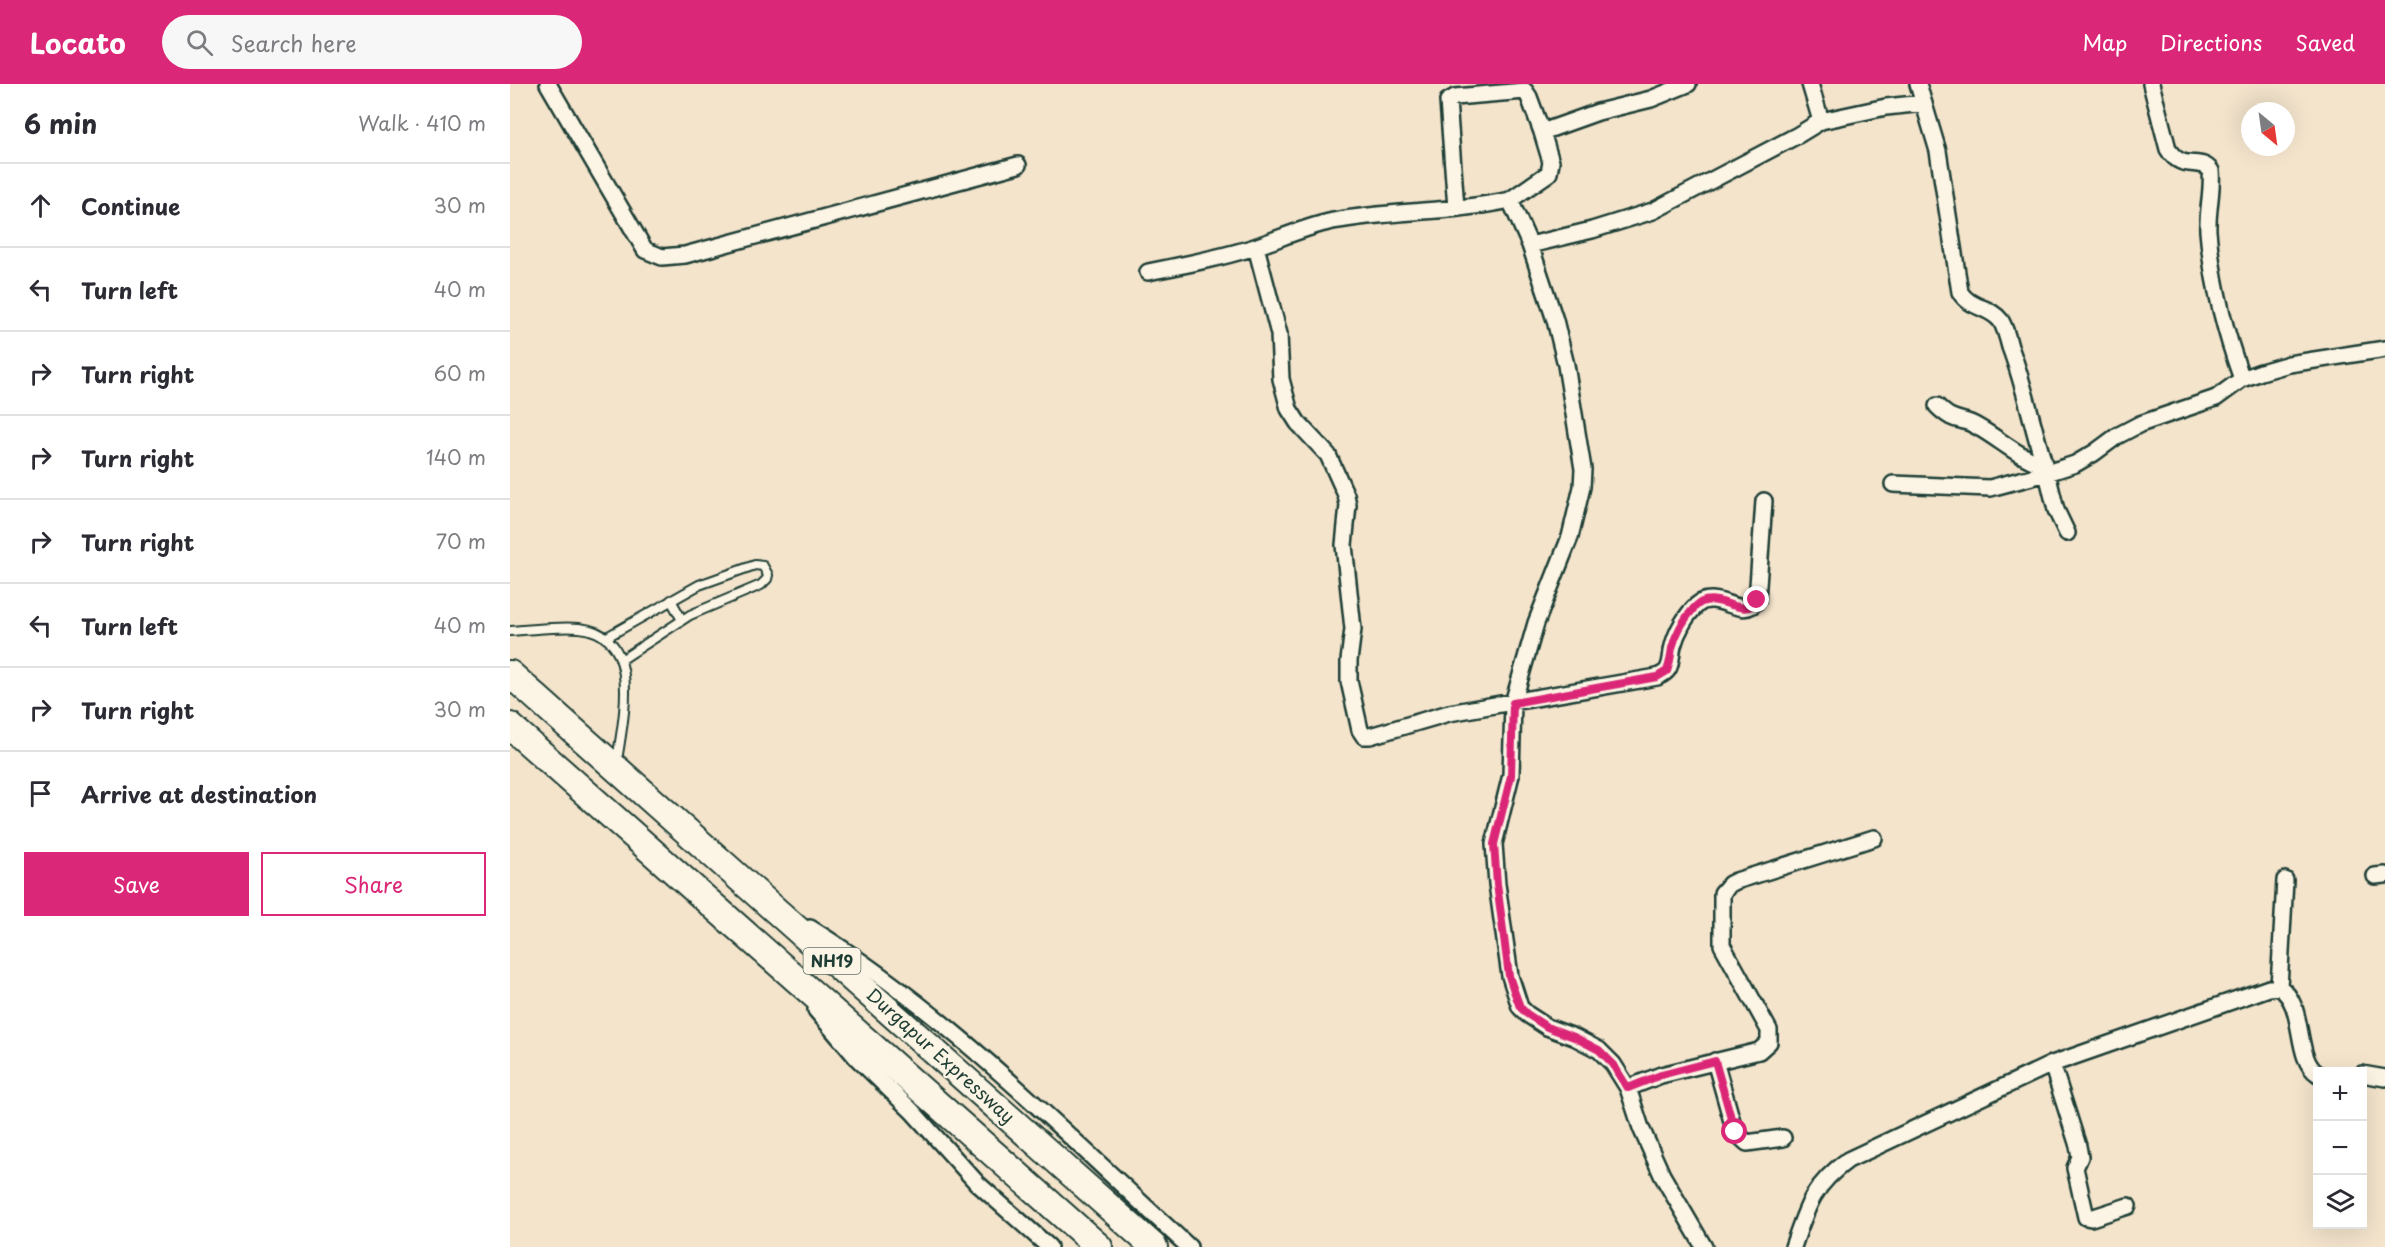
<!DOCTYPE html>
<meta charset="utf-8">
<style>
:root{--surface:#fff;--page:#f7f7f7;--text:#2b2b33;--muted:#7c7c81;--line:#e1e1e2;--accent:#db2777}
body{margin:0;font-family:"Playpen Sans",sans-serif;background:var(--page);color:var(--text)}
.controls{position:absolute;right:18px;bottom:18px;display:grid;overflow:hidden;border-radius:0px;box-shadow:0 6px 24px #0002}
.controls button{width:54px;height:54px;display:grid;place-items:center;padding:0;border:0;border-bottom:2px solid var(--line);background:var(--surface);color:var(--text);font:30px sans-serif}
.compass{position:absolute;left:1731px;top:18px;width:54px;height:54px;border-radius:50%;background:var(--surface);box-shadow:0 6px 24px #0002;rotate:151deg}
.stop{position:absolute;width:18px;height:18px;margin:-14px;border:4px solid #db2777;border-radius:50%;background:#fff}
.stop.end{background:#db2777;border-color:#fff;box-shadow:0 2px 6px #0008}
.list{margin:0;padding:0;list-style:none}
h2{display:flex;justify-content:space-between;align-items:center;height:78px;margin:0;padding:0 24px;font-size:26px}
h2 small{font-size:20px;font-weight:400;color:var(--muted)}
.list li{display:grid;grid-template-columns:39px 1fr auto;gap:18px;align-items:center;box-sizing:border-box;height:84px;padding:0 24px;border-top:2px solid var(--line)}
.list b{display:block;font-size:22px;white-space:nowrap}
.list em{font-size:20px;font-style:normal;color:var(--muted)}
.actions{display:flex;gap:12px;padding:18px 24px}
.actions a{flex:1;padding:14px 0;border:2px solid var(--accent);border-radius:0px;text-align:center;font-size:21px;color:var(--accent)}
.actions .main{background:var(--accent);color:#fff}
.icon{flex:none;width:33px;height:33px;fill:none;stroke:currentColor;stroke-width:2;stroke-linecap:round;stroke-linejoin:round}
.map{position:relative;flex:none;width:1875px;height:1163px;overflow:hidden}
header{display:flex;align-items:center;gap:36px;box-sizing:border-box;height:84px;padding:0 30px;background:var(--accent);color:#fff}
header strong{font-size:28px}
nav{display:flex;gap:33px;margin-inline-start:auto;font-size:21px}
.search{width:420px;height:54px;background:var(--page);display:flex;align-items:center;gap:15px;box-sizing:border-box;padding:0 21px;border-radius:33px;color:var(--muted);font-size:22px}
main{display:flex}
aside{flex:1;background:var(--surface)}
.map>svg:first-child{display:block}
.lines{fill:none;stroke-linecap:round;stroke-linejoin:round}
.service-casing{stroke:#1f3d34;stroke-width:12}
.minor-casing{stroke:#1f3d34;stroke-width:20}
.trunk-casing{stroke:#1f3d34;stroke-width:30}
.service{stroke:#fcf5e5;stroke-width:8}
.minor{stroke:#fcf5e5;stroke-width:15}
.trunk{stroke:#fcf5e5;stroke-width:26}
.route{stroke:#db2777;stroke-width:8}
.labels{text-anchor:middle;stroke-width:4.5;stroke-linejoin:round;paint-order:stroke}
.shield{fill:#fcf5e5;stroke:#617469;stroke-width:1.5}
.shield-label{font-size:16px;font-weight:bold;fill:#1f3d34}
.street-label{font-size:18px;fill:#1f3d34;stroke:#fcf5e5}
</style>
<header>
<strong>Locato</strong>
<div class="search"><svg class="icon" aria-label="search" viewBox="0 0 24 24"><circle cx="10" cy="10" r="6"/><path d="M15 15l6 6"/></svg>Search here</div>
<nav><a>Map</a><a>Directions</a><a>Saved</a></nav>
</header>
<main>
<aside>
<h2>6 min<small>Walk · 410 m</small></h2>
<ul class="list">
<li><svg class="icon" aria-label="ahead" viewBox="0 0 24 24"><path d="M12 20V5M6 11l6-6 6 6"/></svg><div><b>Continue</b></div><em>30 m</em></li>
<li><svg class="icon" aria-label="left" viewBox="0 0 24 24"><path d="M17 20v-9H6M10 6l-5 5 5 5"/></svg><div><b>Turn left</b></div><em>40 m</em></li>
<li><svg class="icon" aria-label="right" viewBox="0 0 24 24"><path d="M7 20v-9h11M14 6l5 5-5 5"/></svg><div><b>Turn right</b></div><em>60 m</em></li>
<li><svg class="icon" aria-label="right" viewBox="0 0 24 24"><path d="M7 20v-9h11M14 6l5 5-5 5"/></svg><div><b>Turn right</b></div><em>140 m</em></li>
<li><svg class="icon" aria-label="right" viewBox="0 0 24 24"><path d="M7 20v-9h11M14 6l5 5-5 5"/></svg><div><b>Turn right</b></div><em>70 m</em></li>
<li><svg class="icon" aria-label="left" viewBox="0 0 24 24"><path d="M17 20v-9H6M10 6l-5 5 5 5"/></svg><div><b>Turn left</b></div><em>40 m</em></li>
<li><svg class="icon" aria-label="right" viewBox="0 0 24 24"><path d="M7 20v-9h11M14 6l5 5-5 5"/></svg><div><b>Turn right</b></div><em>30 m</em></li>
<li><svg class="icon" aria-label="arrive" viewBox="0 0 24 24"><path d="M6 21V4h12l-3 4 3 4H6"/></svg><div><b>Arrive at destination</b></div></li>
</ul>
<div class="actions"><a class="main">Save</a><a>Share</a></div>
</aside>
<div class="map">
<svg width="1875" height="1163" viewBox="0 0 1875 1163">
<rect width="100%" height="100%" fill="#f4e4cc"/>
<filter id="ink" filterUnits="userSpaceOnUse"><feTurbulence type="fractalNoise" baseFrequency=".0167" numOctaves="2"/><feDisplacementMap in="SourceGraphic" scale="12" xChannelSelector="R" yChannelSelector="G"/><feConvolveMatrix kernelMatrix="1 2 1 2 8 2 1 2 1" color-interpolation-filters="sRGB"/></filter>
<g filter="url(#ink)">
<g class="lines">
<g class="service-casing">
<path id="service" d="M161,516L172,536
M0,547C23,546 47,542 69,544C134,550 113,635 107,677
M95,554L189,501L245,481L253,482L258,491L257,495L251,501L180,531L111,576"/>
</g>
<g class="minor-casing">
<path id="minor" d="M38,0L135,166L152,173L175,171L508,81
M1300,0L1311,37
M1408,0L1428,67L1450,208C1460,225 1480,222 1491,237C1495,244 1498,255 1500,263C1516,305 1523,347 1537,389L1565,380L1584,369L1607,352L1630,340L1706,314L1732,295L1751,288L1779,280L1875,265
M1641,0L1658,65C1672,89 1691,72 1701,87C1703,106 1697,127 1698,147C1702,197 1715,248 1732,295
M1000,116L1039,89L1041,78L1032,48L1088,28L1141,15L1178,0
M946,124L938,17L945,13L1015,7L1019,13L1032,48
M746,163L769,250L771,295L779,325L788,339L818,371L836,411L838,421L834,461L843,545L839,577V597L850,646L854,652H860L939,629L1147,593C1151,591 1156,589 1158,585C1162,578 1161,569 1163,562C1167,547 1176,531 1187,521C1206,504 1234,538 1247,516L1254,417
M638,188C674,181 710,174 745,163C771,154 795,143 823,137C881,126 942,129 1000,116L1020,161
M1427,322C1446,341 1451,332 1468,343C1491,356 1508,373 1534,381
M1383,400L1480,404L1537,389L1546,426L1557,449
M1865,792L1875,791
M300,844C441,931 557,1052 679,1163
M1769,903L1775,796
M306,926L346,973L402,1027L467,1099L539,1163
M1205,977L1225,1048L1237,1059L1273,1054
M1542,980L1568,1062L1570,1073L1565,1084L1576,1133L1581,1134L1618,1122
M1852,990L1875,994
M1118,1004L1151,991L1249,967L1259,958V946L1212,861V809L1220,800L1226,797L1364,754
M1194,1163L1152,1091L1131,1044L1118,1004L1103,980L1089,966L1064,953L1037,943L1017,930L1010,923L1000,892L987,800L984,760L1001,691L1003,619L1026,539L1060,453L1072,403L1073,385L1056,281L1045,236L1020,161L1082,146L1143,127L1288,51L1311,37L1376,23L1414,19
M1283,1163C1297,1123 1302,1102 1338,1076L1542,980L1759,904L1769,903C1797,921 1783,974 1808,990"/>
</g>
<g class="trunk-casing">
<path id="trunk" d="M0,590L644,1163
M0,642L589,1163"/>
</g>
<use href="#service" class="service"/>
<use href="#minor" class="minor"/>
<use href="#trunk" class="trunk"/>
</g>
</g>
<g class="lines" filter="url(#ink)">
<path class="route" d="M1225,1048L1205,977L1151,991L1118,1004L1103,980L1089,966L1064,953L1037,943L1017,930L1010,923L1003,904L999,892L987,800L984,760L1001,692L1003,619L1147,593L1157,587C1160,579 1161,572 1162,564C1166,549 1174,535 1184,524C1204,501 1234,539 1247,516"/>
</g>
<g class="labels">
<rect class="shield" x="293.5" y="864" width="57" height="26" rx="4.5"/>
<g class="shield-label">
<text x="322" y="883">NH19</text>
</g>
<g class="street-label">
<text transform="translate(430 972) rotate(42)" y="6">Durgapur Expressway</text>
</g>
</g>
</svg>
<div class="controls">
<button>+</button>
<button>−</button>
<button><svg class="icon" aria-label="layers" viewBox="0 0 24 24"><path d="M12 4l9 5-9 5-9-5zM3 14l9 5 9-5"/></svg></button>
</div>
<svg class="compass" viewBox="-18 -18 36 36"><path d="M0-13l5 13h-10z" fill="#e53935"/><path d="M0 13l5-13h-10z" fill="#7c7c81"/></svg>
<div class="stop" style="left:1225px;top:1048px"></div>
<div class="stop end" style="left:1247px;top:516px"></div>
</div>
</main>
